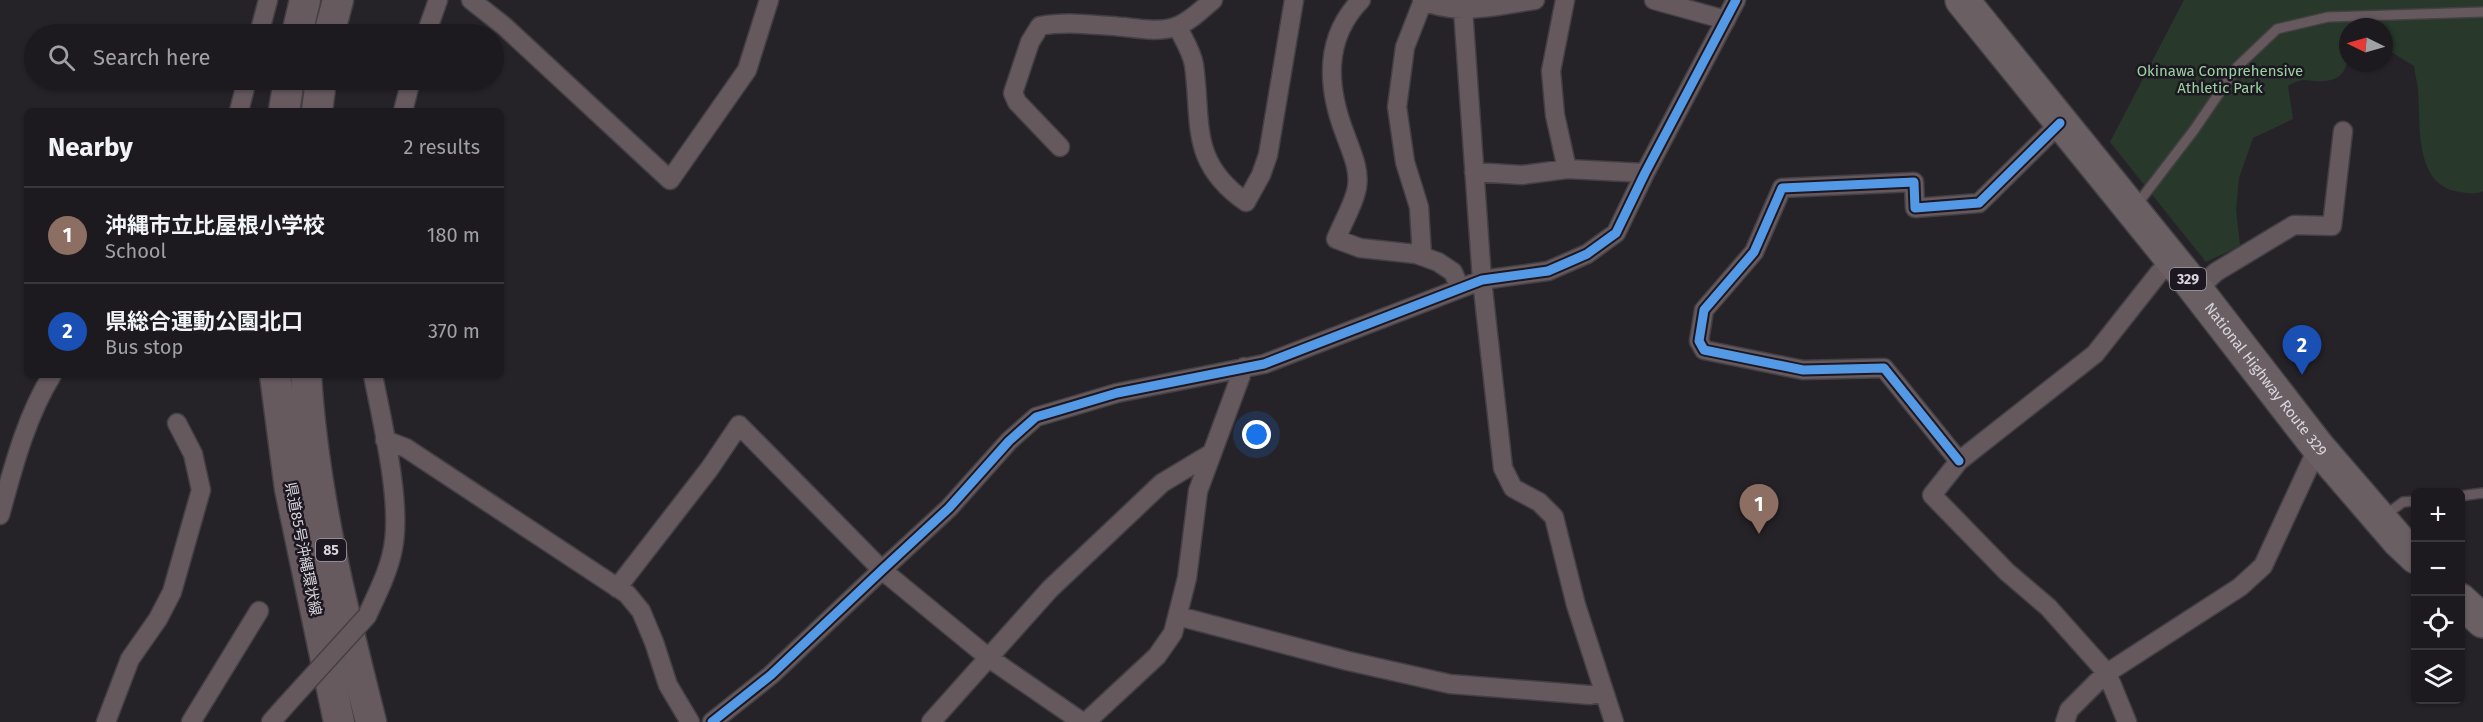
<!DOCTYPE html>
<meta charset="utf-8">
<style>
:root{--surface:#1c1a1e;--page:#252327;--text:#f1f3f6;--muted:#a0a1a4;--line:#3a383c;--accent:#0f766e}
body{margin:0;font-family:"Fira Sans","Noto Sans JP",sans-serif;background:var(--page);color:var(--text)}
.controls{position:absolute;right:18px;bottom:18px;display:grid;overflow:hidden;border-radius:9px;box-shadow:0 2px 4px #0004}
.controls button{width:54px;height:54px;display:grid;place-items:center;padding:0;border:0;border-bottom:2px solid var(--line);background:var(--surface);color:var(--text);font:30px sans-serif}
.compass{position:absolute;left:2339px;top:18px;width:54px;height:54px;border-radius:50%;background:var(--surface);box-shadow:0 2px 4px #0004;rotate:275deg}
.you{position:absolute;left:1257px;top:435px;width:21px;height:21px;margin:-15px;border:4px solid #fff;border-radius:50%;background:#1a73e8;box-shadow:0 0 0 9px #1a73e833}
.badge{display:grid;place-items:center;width:39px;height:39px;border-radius:50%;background:var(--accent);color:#fff;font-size:20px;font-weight:700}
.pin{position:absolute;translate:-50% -50px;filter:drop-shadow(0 2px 3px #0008)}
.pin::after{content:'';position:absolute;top:32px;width:21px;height:18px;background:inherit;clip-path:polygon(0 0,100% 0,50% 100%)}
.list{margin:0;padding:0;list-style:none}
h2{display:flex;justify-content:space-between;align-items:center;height:78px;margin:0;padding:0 24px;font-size:26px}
h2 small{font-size:20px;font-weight:400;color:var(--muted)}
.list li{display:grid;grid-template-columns:39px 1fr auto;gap:18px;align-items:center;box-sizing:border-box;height:96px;padding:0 24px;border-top:2px solid var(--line)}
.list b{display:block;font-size:22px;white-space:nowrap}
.list p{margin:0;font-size:20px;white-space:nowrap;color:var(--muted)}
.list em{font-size:20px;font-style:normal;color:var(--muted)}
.icon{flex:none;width:33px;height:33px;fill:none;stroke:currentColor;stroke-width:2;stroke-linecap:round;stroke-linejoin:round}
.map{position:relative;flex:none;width:2483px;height:722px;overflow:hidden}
.search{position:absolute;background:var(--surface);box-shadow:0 2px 4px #0004;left:24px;top:24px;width:480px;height:66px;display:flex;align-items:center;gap:15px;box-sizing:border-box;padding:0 21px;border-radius:33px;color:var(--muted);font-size:22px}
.panel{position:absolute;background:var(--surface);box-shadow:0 2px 4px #0004;left:24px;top:108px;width:480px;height:270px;border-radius:9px}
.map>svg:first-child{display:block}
.green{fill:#28392b}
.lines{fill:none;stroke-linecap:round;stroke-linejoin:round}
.lane-casing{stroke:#434044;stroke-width:12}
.street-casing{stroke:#434044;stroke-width:21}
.primary-casing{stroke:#434044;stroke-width:33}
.highway-casing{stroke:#434044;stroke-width:36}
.lane{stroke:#65595e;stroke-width:9}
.street{stroke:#65595e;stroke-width:18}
.primary{stroke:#675a5f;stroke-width:30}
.highway{stroke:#6a6064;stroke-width:33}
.street-bridge-casing{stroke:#434044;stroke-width:21;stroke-linecap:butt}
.street-bridge{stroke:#65595e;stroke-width:18}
.cycleway-casing{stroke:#1d1721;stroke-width:13}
.cycleway{stroke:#5399e6;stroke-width:9}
.labels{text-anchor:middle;stroke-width:5;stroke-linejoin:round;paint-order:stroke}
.shield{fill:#1d1721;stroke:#a19ca4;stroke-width:1.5}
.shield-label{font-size:14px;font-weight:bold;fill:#d9d5dc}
.park-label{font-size:15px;fill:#98d39f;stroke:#1d1721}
.street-label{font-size:15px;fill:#d9d5dc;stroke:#1d1721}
</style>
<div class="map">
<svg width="2483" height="722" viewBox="0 0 2483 722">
<rect width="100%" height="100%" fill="#262328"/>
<path class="green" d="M2184,0H2483V191C2475,195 2469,193 2460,192C2413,186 2421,123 2418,89C2417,81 2415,74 2414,66L2393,53L2384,51V27H2348C2348,48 2354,79 2325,81C2307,83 2306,75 2288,86L2293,119L2253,138L2239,178L2236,210L2240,246L2206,262L2110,142Z"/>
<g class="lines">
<g class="lane-casing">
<path id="lane" d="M2135,207L2194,130L2237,67L2277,29L2328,17L2483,12
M2460,496L2483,493
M2384,516L2403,502L2416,501"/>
</g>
<g class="street-casing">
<path id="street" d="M471,0L504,26L670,180L747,70L769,0
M1361,0C1323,39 1327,87 1345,134C1351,151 1360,169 1357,187C1355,202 1342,224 1336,239L1360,248L1416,254L1438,262L1453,272L1460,288
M1422,0C1456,17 1499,5 1535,0
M1465,0L1463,9L1482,280L1503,468L1513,488L1539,502L1554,517L1576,605L1614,722
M1565,0L1551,71L1555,115L1567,169
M1654,0L1726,20
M1177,26C1183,38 1192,52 1194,65C1202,124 1189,162 1246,202L1261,175L1268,155L1294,0
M259,34L268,0
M426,34L438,0
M239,111L247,80
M403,111L411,80
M1060,147L1017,102L1013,93L1030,42L1040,26C1067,21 1097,25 1124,27C1141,29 1159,32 1175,27C1190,22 1202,9 1213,0
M1474,172L1522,175L1567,169L1645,173
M1422,256L1419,207L1405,162L1397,107L1405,47L1423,1
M2196,291L2216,272L2294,225L2332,226L2343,131
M385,440L406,448L627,594L641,611L654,642L668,685L690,722
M1959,461L1884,368L1803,370L1704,350L1699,341L1704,310L1754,252L1782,188L1914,182L1915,208L1979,203L2060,123
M0,515C13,468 26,417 52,375
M617,588L710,468L739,425L882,570L989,658L1082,722
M367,616C377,594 389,571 393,548C402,502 382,422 373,375
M1178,616L1348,661L1450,684L1590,695L1603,692
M106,722L130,659L158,619L172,592L201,490L193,454L177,423
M191,722L259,611
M271,722L286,705
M712,722L771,675L882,570L949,508L1009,441L1036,417L1117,393L1264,364L1482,280L1548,271L1587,254L1616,233L1645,173L1736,0
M931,722L1050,589L1162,483L1212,453
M1086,722L1157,656L1173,633L1187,578L1198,491L1244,367
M2065,722L2069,710L2104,675L2240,587L2263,566L2318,447
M2127,722L2107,673L2048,607L2007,572L1932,495L1959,461L2095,354L2159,273L2172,260"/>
</g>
<g class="primary-casing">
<path id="primary" d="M297,34L305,0
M329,34L338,0
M284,111L289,80
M317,111L321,80
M275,375L290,489L339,722
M306,375C313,492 342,608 371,722"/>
</g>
<g class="highway-casing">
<g id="highway">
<path id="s1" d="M1962,0L2184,274L2318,447L2399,541L2416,557"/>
<path d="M2460,600L2483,621"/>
</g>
</g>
<use href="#lane" class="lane"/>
<use href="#street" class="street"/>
<use href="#primary" class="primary"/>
<use href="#highway" class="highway"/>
<g class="street-bridge-casing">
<path id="street-bridge" d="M286,705L367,616"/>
</g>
<use href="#street-bridge" class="street-bridge"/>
<g class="cycleway-casing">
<path id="cycleway" d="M1959,461L1884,368L1803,370L1704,350L1699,341L1704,310L1754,252L1782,188L1914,182L1915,208L1979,203L2060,123
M712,722L771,675L882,570L949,508L1009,441L1036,417L1117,393L1264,364L1482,280L1548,271L1587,254L1616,233L1645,173L1736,0"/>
</g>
<use href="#cycleway" class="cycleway"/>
</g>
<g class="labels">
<g class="shield">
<rect x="2170" y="268" width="36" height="22" rx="4.5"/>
<rect x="316" y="539" width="30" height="22" rx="4.5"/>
</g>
<g class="shield-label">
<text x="2188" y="284">329</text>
<text x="331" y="555">85</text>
</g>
<g class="park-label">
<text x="2220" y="76">Okinawa Comprehensive<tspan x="2220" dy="17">Athletic Park</tspan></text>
</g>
<g class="street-label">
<text dy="5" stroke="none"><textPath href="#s1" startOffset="486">National Highway Route 329</textPath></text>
<text transform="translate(303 549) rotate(79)" y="5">県道85号沖縄環状線</text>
</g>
</g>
</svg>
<div class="controls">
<button>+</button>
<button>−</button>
<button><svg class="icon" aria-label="locate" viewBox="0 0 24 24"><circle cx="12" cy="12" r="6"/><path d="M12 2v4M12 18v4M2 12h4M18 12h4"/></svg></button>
<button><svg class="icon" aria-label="layers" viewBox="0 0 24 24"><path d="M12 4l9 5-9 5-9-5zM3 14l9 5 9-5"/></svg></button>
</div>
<svg class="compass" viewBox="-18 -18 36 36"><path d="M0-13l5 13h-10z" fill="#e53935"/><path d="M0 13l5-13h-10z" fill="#a0a1a4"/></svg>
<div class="you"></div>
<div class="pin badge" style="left:1759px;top:534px;background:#8d6e63">1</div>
<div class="pin badge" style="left:2302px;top:375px;background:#1a4fb4">2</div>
<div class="search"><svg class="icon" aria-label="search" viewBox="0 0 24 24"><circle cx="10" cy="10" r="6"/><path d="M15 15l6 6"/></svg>Search here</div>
<section class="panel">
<h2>Nearby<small>2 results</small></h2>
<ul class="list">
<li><span class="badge" style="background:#8d6e63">1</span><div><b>沖縄市立比屋根小学校</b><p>School</p></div><em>180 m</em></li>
<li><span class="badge" style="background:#1a4fb4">2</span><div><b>県総合運動公園北口</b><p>Bus stop</p></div><em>370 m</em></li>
</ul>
</section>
</div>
